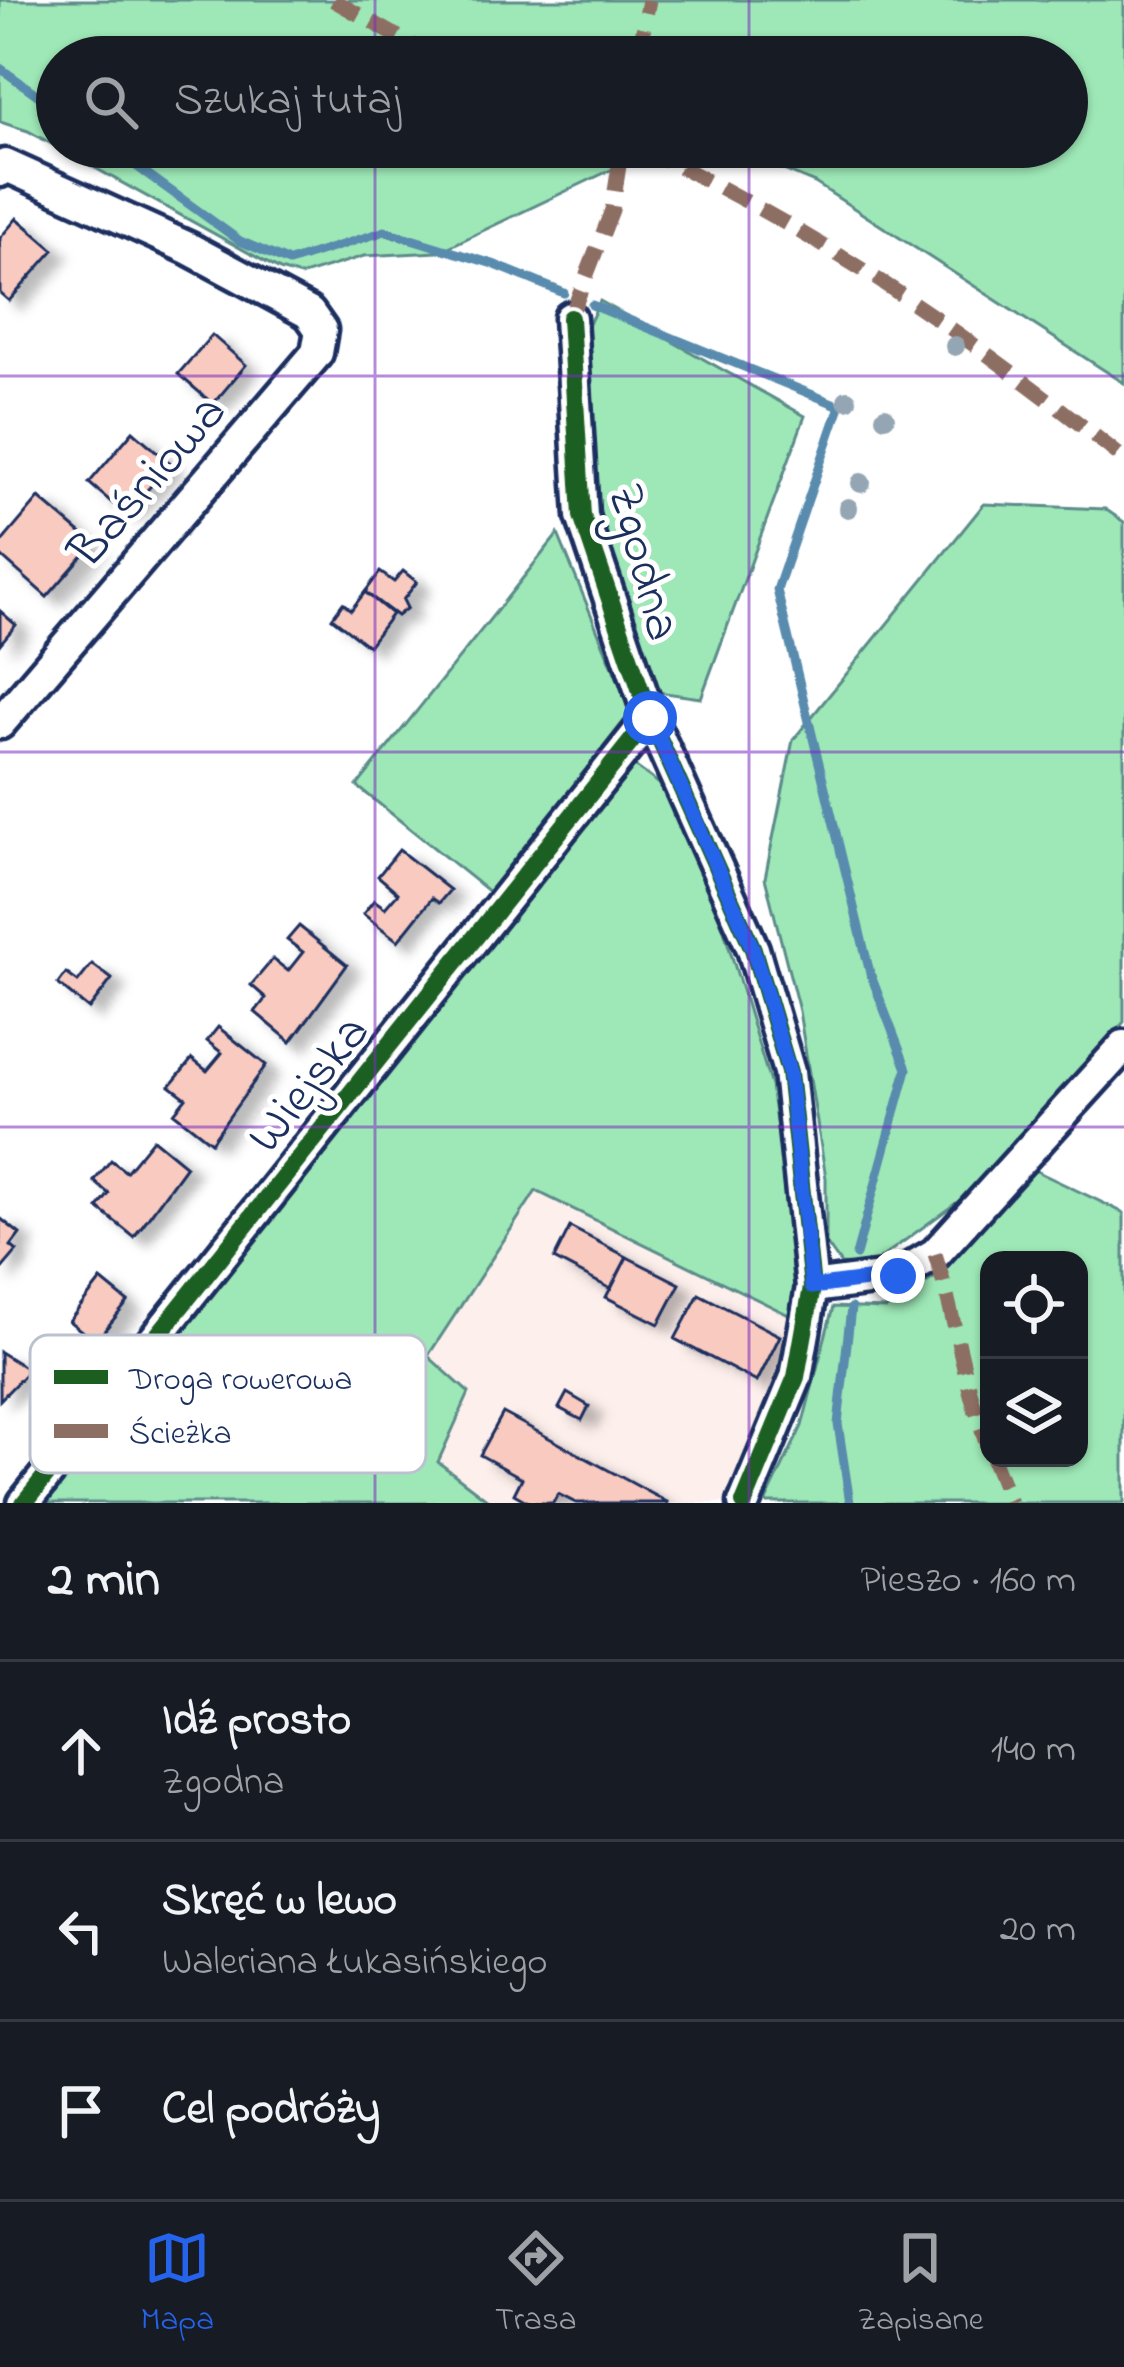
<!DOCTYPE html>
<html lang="pl">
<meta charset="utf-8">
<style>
:root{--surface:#171b24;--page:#20242c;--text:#f1f3f6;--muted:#9ea1a6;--line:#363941;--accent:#2563eb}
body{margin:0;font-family:"Indie Flower",sans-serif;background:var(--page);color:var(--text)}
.controls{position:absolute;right:36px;bottom:36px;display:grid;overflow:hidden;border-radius:24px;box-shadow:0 3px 9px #0004}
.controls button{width:108px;height:108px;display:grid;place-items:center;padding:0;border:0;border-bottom:3px solid var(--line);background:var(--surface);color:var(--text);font:60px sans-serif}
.stop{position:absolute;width:36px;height:36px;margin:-27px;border:9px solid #2563eb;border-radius:50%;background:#fff}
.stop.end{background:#2563eb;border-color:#fff;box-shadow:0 3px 12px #0008}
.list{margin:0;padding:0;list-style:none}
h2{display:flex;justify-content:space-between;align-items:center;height:156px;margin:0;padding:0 48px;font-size:51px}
h2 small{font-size:39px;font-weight:400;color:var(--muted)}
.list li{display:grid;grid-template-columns:78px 1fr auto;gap:36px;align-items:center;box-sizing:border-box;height:180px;padding:0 48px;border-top:3px solid var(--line)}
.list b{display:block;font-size:45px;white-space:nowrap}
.list p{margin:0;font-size:39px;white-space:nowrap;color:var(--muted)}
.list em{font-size:39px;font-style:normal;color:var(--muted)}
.icon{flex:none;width:66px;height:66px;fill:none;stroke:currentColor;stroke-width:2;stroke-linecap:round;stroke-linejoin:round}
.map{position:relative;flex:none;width:1124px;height:1503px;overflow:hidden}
.search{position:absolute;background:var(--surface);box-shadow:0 3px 9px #0004;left:36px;right:36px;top:36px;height:132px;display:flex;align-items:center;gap:30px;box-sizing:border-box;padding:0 42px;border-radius:66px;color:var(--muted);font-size:45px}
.sheet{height:696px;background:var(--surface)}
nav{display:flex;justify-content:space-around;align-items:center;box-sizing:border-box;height:168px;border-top:3px solid var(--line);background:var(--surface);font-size:33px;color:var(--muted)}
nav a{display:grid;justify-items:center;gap:6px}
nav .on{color:var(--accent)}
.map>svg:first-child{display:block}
.built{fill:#fdefec}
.green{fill:#9ee8b7;stroke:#5c8c8a;stroke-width:3;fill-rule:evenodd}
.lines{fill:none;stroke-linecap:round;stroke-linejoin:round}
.stream{stroke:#588bad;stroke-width:9}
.building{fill:#f9cabf;stroke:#1b2f5e;stroke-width:3;filter:url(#shadow)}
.minor-casing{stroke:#1b2f5e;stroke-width:39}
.minor{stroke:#fff;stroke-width:30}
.quiet{stroke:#8d6e63;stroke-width:15;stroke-dasharray:30 15;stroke-linecap:butt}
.cycleway-casing{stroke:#fff;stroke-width:26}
.cycleway{stroke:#1b5e20;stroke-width:18}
.tree{fill:#94a6b3}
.route{stroke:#2563eb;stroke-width:15}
.grid{fill:none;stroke:#7b2cbf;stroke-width:3;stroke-opacity:0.55}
.labels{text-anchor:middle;stroke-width:10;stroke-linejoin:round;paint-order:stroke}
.street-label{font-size:51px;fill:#1b2f5e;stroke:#fff}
.key{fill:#fff;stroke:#bbc1cf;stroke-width:3}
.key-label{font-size:33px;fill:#1b2f5e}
</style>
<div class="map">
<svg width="1124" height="1503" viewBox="0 0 1124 1503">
<defs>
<filter id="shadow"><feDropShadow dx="13" dy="8" stdDeviation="6" flood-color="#0004"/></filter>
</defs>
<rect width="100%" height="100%" fill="#fff"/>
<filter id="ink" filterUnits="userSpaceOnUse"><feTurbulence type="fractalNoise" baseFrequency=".00833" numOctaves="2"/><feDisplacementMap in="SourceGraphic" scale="24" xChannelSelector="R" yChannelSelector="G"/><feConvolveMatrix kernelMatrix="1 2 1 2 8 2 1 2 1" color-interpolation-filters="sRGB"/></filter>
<g filter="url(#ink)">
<path class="built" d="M536,1191L793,1317L765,1422L724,1503H492L438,1462L468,1393L428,1356Z"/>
<path class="green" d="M0,0H1124V383L815,183L729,147H1067V57H57V147H659L438,252L364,256L300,276L280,270L28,131L0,122Z
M600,301L805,416L701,698L658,692L605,548L588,432L583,336Z
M984,504L1105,509L1124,522V1022L974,1190L870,1266L841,1264L826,1243V1178L799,1011L765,878L793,740Z
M558,534L631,712L490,893L357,786Z
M629,762L665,788L723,927L771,1086L794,1247L793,1317L536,1191L428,1356L469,1393L438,1462L492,1503H37Z
M1034,1170L1124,1213V1503H765L802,1426L833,1307L886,1309L935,1277ZM989,1260H1079V1458H989Z"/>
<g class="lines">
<path class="stream" d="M0,68L57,109
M110,147L240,241L289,262L385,231L493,264L564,293
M592,305L840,406L777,590L870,973L907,1069L856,1255
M850,1503L838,1424L851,1308"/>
</g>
<path class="building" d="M17,218L54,250L9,301L0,293V238Z
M212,335L246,365L213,404L178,374Z
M133,431L171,464L125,514L89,483Z
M39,498L93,544L47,597L0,555V544Z
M403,571L417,582L403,600L407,608L397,616L365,592L380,572L394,582Z
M365,592L392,614L368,646L332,618L343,603L351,610Z
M0,611L16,625L0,644Z
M399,850L450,890L439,903L432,898L398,941L363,914L374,900L385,908L398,893L378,876Z
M299,926L347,965L291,1042L255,1012L266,998L251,985L273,959L288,971L303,952L287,940Z
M92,964L112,979L89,1009L58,984L66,973L78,982Z
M218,1027L266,1065L211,1142L174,1113L186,1098L170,1086L192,1059L207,1071L222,1053L207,1041Z
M153,1139L186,1166L134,1237L98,1208L109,1194L94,1181L111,1160L126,1172Z
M0,1218L20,1234L11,1246L17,1251L0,1271Z
M570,1227L627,1257L611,1289L554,1259Z
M627,1257L680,1284L659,1324L606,1297Z
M101,1280L128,1302L95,1342L69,1321Z
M699,1294L780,1336L757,1382L675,1339Z
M0,1352L29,1370L0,1400Z
M567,1393L589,1406L582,1420L559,1408Z
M503,1413L669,1503H576L558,1494L553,1503H530L514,1494L522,1478L480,1455Z"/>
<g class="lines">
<g class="minor-casing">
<path id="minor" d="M0,171L5,165L188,248L309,313L321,330L317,353L0,723
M570,318L582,516L650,718L753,949L789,1072L812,1287L796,1377L744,1503
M812,1287L898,1276L935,1254L1124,1046
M24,1503L650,718"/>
</g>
<use href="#minor" class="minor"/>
<path class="quiet" d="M333,0L434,57
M638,57L649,0
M640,147C825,236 964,331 1124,459
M570,318L612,210L622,147
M935,1254C956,1319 964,1386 989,1450
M992,1458L1010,1503"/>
<g class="cycleway-casing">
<path id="cycleway" d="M570,318L582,516L650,718L753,949L789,1072L812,1287L796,1377L744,1503
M24,1503L650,718"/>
</g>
<use href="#cycleway" class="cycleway"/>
</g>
<g class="tree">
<circle cx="955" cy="346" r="10"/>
<circle cx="847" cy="400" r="10"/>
<circle cx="885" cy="417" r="10"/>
<circle cx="861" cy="483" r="10"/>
<circle cx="848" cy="508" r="10"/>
</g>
</g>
<g class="lines" filter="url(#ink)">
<path class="route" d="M650,718L753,949L789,1072L812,1287L898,1276"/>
</g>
<path class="grid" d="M375,0V57M749,0V57M375,147V1503M749,147V1503M0,376H1124M0,752H1124M0,1127H1124"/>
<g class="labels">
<g class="street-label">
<text transform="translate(145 479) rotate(-49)" y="18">Baśniowa</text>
<text transform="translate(647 561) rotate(75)" y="18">Zgodna</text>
<text transform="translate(306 1082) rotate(-51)" y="18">Wiejska</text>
</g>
</g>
<rect x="30" y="1335" width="396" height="138" rx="18" class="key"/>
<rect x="54" y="1370" width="54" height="14" fill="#1b5e20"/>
<rect x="54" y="1424" width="54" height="14" fill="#8d6e63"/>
<g class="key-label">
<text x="129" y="1389">Droga rowerowa</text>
<text x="129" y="1443">Ścieżka</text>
</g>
</svg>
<div class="controls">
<button><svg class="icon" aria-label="locate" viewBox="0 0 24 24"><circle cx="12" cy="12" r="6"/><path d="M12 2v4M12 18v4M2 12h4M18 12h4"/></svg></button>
<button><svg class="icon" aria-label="layers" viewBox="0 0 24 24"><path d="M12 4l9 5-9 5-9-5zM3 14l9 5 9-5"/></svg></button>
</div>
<div class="stop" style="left:650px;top:718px"></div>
<div class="stop end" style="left:898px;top:1276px"></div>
<div class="search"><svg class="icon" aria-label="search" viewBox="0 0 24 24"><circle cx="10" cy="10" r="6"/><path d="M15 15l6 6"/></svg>Szukaj tutaj</div>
</div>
<section class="sheet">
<h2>2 min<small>Pieszo · 160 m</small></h2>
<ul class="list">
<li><svg class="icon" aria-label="ahead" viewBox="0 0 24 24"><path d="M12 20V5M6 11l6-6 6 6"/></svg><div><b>Idź prosto</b><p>Zgodna</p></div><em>140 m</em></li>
<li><svg class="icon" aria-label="left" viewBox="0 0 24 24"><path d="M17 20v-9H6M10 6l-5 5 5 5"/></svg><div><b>Skręć w lewo</b><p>Waleriana Łukasińskiego</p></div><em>20 m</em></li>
<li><svg class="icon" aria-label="arrive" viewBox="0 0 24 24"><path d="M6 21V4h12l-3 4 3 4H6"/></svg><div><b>Cel podróży</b></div></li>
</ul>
</section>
<nav>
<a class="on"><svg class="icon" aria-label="map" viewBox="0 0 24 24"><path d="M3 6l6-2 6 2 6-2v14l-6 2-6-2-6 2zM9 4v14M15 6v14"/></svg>Mapa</a>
<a><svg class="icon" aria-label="directions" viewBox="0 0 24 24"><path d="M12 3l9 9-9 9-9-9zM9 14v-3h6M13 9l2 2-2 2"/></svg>Trasa</a>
<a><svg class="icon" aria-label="saved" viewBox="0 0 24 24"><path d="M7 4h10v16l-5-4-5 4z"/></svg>Zapisane</a>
</nav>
